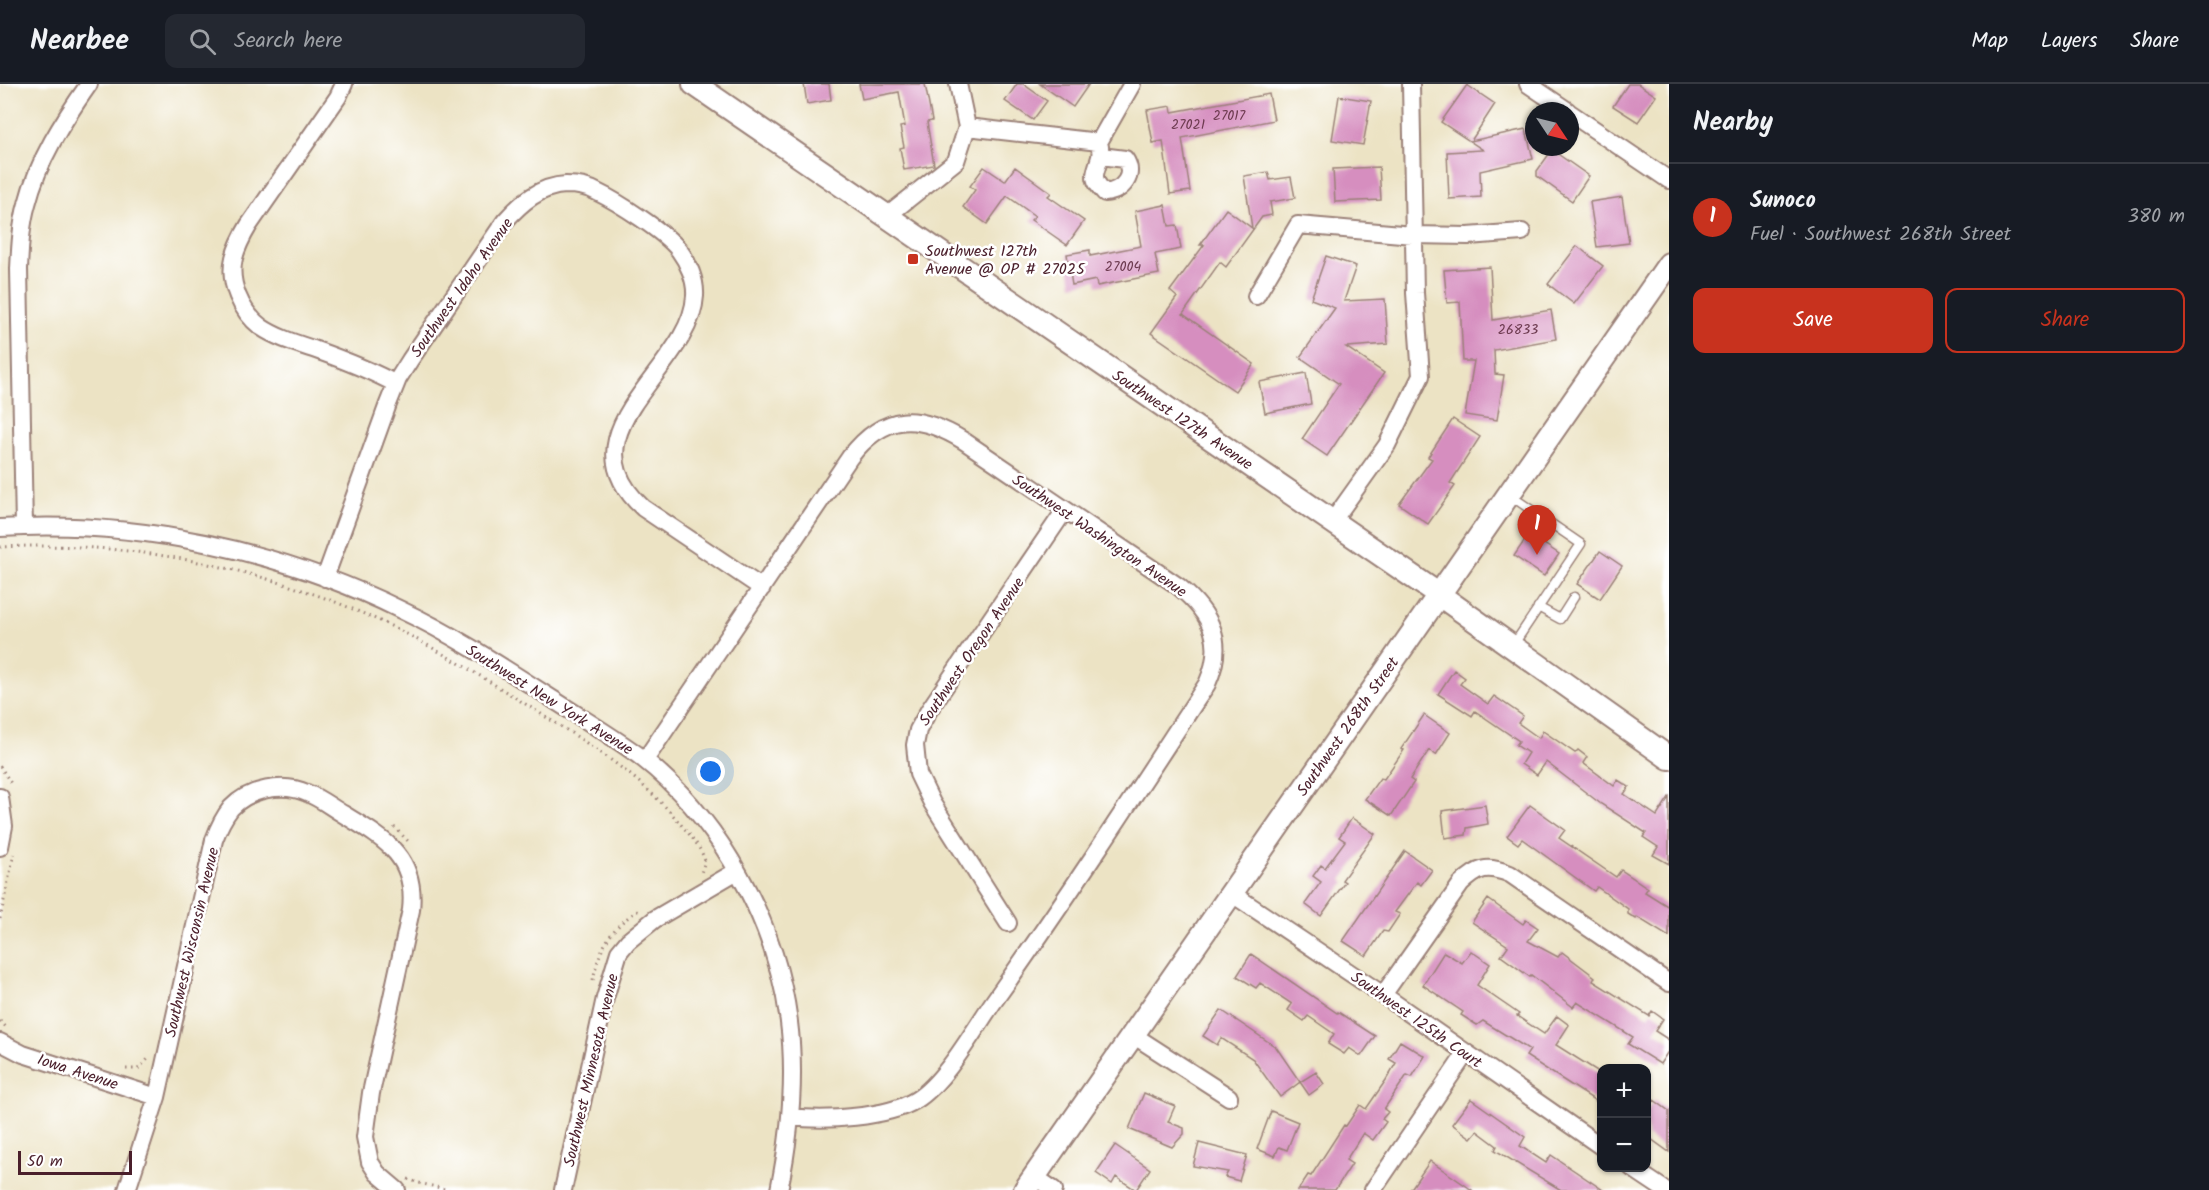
<!DOCTYPE html>
<meta charset="utf-8">
<style>
:root{--surface:#171b24;--page:#242831;--text:#f1f3f6;--muted:#9ea1a6;--line:#363941;--accent:#c8321e}
body{margin:0;font-family:Kalam,sans-serif;background:var(--page);color:var(--text)}
.controls{position:absolute;right:18px;bottom:18px;display:grid;overflow:hidden;border-radius:12px;box-shadow:0 2px 4px #0004}
.controls button{width:54px;height:54px;display:grid;place-items:center;padding:0;border:0;border-bottom:2px solid var(--line);background:var(--surface);color:var(--text);font:30px sans-serif}
.compass{position:absolute;left:1525px;top:18px;width:54px;height:54px;border-radius:50%;background:var(--surface);box-shadow:0 2px 4px #0004;rotate:125deg}
.scale{position:absolute;left:18px;bottom:15px;width:114px;box-sizing:border-box;padding-left:6px;border:3px solid #4a1f2b;border-top:0;font-size:16px;line-height:21px;white-space:nowrap;color:#4a1f2b;-webkit-text-stroke:4px #fff;paint-order:stroke}
.you{position:absolute;left:711px;top:688px;width:21px;height:21px;margin:-15px;border:4px solid #fff;border-radius:50%;background:#1a73e8;box-shadow:0 0 0 9px #1a73e833}
.badge{display:grid;place-items:center;width:39px;height:39px;border-radius:50%;background:var(--accent);color:#fff;font-size:20px;font-weight:700}
.pin{position:absolute;translate:-50% -50px;filter:drop-shadow(0 2px 3px #0008)}
.pin::after{content:'';position:absolute;top:32px;width:21px;height:18px;background:inherit;clip-path:polygon(0 0,100% 0,50% 100%)}
.list{margin:0;padding:0;list-style:none}
h2{display:flex;justify-content:space-between;align-items:center;height:78px;margin:0;padding:0 24px;font-size:26px}
h2 small{font-size:20px;font-weight:400;color:var(--muted)}
.list li{display:grid;grid-template-columns:39px 1fr auto;gap:18px;align-items:center;box-sizing:border-box;height:108px;padding:0 24px;border-top:2px solid var(--line)}
.list b{display:block;font-size:22px;white-space:nowrap}
.list p{margin:0;font-size:20px;white-space:nowrap;color:var(--muted)}
.list em{font-size:20px;font-style:normal;color:var(--muted)}
.actions{display:flex;gap:12px;padding:18px 24px}
.actions a{flex:1;padding:14px 0;border:2px solid var(--accent);border-radius:12px;text-align:center;font-size:21px;color:var(--accent)}
.actions .main{background:var(--accent);color:#fff}
.icon{flex:none;width:33px;height:33px;fill:none;stroke:currentColor;stroke-width:2;stroke-linecap:round;stroke-linejoin:round}
.map{position:relative;flex:none;width:1669px;height:1106px;overflow:hidden}
header{display:flex;align-items:center;gap:36px;box-sizing:border-box;height:84px;padding:0 30px;background:var(--surface);border-bottom:2px solid var(--line)}
header strong{font-size:28px}
nav{display:flex;gap:33px;margin-inline-start:auto;font-size:21px}
.search{width:420px;height:54px;background:var(--page);display:flex;align-items:center;gap:15px;box-sizing:border-box;padding:0 21px;border-radius:12px;color:var(--muted);font-size:22px}
main{display:flex}
aside{flex:1;background:var(--surface)}
.map>svg:first-child{display:block}
.building{fill:#d68ebf}
.lines{fill:none;stroke-linecap:round;stroke-linejoin:round}
.lane-casing{stroke:#9b8178;stroke-width:11}
.street-casing{stroke:#9b8178;stroke-width:20}
.secondary-casing{stroke:#9b8178;stroke-width:26}
.path{stroke:#9b8178;stroke-width:3;stroke-dasharray:1.5 4.5;stroke-linecap:butt}
.lane{stroke:#fff;stroke-width:8}
.street{stroke:#fff;stroke-width:16}
.secondary{stroke:#fff;stroke-width:22}
.poi-dot{fill:#c8321e;stroke:#fff;stroke-width:2}
.labels{text-anchor:middle;stroke-width:5;stroke-linejoin:round;paint-order:stroke}
.number-label{font-size:14px;fill:#6d3b50}
.poi-label{font-size:16px;fill:#4a1f2b;stroke:#fff;text-anchor:start}
.street-label{font-size:16px;fill:#4a1f2b;stroke:#fff}
</style>
<header>
<strong>Nearbee</strong>
<div class="search"><svg class="icon" aria-label="search" viewBox="0 0 24 24"><circle cx="10" cy="10" r="6"/><path d="M15 15l6 6"/></svg>Search here</div>
<nav><a>Map</a><a>Layers</a><a>Share</a></nav>
</header>
<main>
<div class="map">
<svg width="1669" height="1106" viewBox="0 0 1669 1106">
<rect width="100%" height="100%" fill="#fff"/>
<filter id="ink" filterUnits="userSpaceOnUse"><feTurbulence type="fractalNoise" baseFrequency=".0167" numOctaves="2"/><feDisplacementMap in="SourceGraphic" scale="12" xChannelSelector="R" yChannelSelector="G"/><feConvolveMatrix kernelMatrix="1 2 1 2 8 2 1 2 1" color-interpolation-filters="sRGB"/></filter>
<filter id="wash" filterUnits="userSpaceOnUse"><feTurbulence type="fractalNoise" baseFrequency=".008" numOctaves="4" result="noise"/><feDisplacementMap in="SourceGraphic" scale="24" xChannelSelector="R" yChannelSelector="G"/><feGaussianBlur stdDeviation="1.35" result="paint"/><feColorMatrix in="noise" values="0 0 0 0 0 0 0 0 0 0 0 0 0 0 0 0 0 1.4 0 .05"/><feComposite in="paint" operator="in"/></filter>
<g filter="url(#wash)">
<rect width="100%" height="100%" fill="#ece3c4"/>
<g id="blocks">
<path class="building" d="M804,0H829L831,16L807,20Z
M859,0H925L932,37L927,38L934,81L904,86L900,64L904,63L900,43L905,42L899,8L862,15Z
M1017,0H1023L1047,17L1033,36L1005,17Z
M1040,0H1089L1073,23Z
M1628,0H1638L1656,12L1638,38L1613,22Z
M1467,1L1495,20L1471,57L1526,45L1533,75L1480,87L1481,113L1449,115L1447,68L1483,66L1441,38Z
M1269,10L1274,36L1182,54L1190,107L1170,110L1163,57L1153,59L1147,26L1171,22L1172,28Z
M1339,12L1371,17L1363,61L1332,56Z
M1552,66L1589,92L1572,117L1537,92V87Z
M984,83L1005,97L1015,83L1051,109L1048,112L1084,137L1067,161L1031,136L1035,132L1007,112L987,140L963,123L975,106L970,102Z
M1379,83L1381,116L1335,118L1333,85Z
M1268,88L1270,96L1291,93L1295,114L1270,118L1272,131L1262,133L1226,183L1220,178L1183,230L1254,280L1235,307L1151,249L1177,213L1170,207L1204,161H1200L1226,125L1252,144L1244,92Z
M1622,113L1629,159L1597,163L1590,118Z
M1165,121L1169,142L1177,141L1181,165L1155,170L1159,190L1097,202L1096,196L1072,201L1067,170L1090,166V172L1141,162L1135,127Z
M1577,162L1603,182L1574,220L1548,200Z
M1326,172L1356,182L1344,217L1385,215L1388,260L1346,263L1384,289L1327,372L1302,355L1339,300L1300,273L1335,224L1311,215Z
M1490,183L1493,236L1551,226L1556,255L1494,266L1495,290L1504,291L1497,336L1465,331L1474,277H1463L1460,218L1447,219L1444,186Z
M1306,289L1311,320L1265,329L1259,298Z
M1453,335L1480,353L1450,399L1455,402L1428,440L1399,420L1432,375L1428,373Z
M1529,450L1559,470L1544,492L1514,472Z
M1600,467L1622,482L1600,515L1577,500Z
M1454,586L1465,594L1460,600L1488,620L1494,612L1523,632L1518,639L1539,654L1543,647L1575,669L1578,666L1587,673L1583,679L1614,702L1618,696L1629,703L1624,710L1657,732L1669,713V780L1653,771L1658,763L1643,753L1646,749L1601,720L1546,678L1537,691L1521,680L1528,669L1516,661L1519,657L1475,627L1472,632L1438,610Z
M1424,631L1450,649L1436,671L1429,666L1410,695L1414,698L1391,732L1365,715L1380,694L1384,695L1404,666L1401,665Z
M1485,721L1488,740L1467,744L1466,751L1445,754L1442,727Z
M1530,721L1565,746L1559,754L1616,793L1621,786L1648,804L1645,808L1669,823V853L1637,833L1636,835L1628,830V825L1597,803L1594,807L1522,755L1518,760L1507,752Z
M1352,734L1375,750L1342,796L1345,798L1321,832L1305,820L1321,798L1313,792L1321,781L1325,784L1345,757L1339,753Z
M1405,767L1432,786L1421,801L1417,798L1395,828L1400,830L1388,848L1383,847L1366,872L1343,857Z
M1488,815L1523,840L1526,836L1538,844L1528,857L1558,873L1562,868L1595,893L1593,897L1649,932L1652,927L1663,935L1655,947L1669,956V966L1660,980L1628,960L1633,953L1577,918L1573,923L1531,891L1530,893L1501,872L1508,862L1472,838Z
M1471,867L1490,880L1477,901L1519,930L1517,932L1544,950L1557,932L1569,941L1556,961L1602,990V1021L1526,972L1530,966L1483,937L1477,941L1461,931L1463,928L1423,901L1444,868L1462,879Z
M1251,870L1337,929L1338,928L1375,952L1361,972L1349,964L1344,970L1328,960L1334,950L1308,932L1304,937L1288,926L1292,920L1260,899L1256,904L1237,892Z
M1221,926L1276,963L1300,998L1280,1013L1253,975L1221,954L1217,961L1203,952Z
M1400,957L1425,972L1412,993L1407,991L1384,1025L1388,1028L1382,1035L1386,1038L1373,1056L1363,1049L1346,1076L1352,1080L1335,1106H1298L1308,1091L1311,1092L1344,1041L1346,1042L1360,1021L1366,1025L1386,996L1396,979L1389,975Z
M1316,988L1324,1000L1309,1011L1300,998Z
M1144,1009L1175,1022L1168,1038L1184,1044V1050L1172,1063L1129,1045Z
M1471,1015L1525,1053L1520,1062L1546,1079L1551,1071L1603,1106H1561L1495,1066L1497,1062L1477,1047L1471,1054L1452,1040Z
M1654,1016L1669,1027V1068L1647,1052V1027Z
M1271,1027L1298,1038L1287,1066L1279,1063L1275,1072L1257,1065Z
M1199,1059L1247,1071L1239,1097L1225,1093L1228,1088L1193,1082Z
M1115,1061L1150,1085L1136,1106L1116,1093L1112,1100L1096,1089Z
M1430,1077L1472,1106H1410Z"/>
</g>
</g>
<g filter="url(#ink)">
<use href="#blocks" fill-opacity="0" stroke="#9b8178" stroke-width="1.5"/>
<g class="lines">
<g class="lane-casing">
<path id="lane" d="M1511,412L1581,460L1512,563
M1538,523L1560,535L1574,513"/>
</g>
<g class="street-casing">
<path id="street" d="M344,0L338,13L249,141C243,151 237,162 234,174C228,198 241,228 261,243C277,254 298,260 316,266C344,276 370,286 396,300
M1528,0L1568,27
M1570,29L1669,96
M967,43L1099,58C1100,62 1101,68 1100,73C1096,89 1089,93 1105,109C1123,107 1136,91 1125,75L1101,72
M1099,58L1132,0
M887,132L956,77L967,43L958,0
M1256,212L1298,141L1413,151L1468,152L1522,148
M1332,438L1387,361L1421,292L1415,209L1411,0
M24,443L19,185C20,164 21,141 27,120C38,76 63,37 89,0
M0,444C135,435 279,466 401,526C454,551 504,584 554,616C583,635 614,653 642,674C677,701 709,739 731,776C796,884 804,985 779,1106
M325,494L388,320L398,295L410,276L505,137C521,119 540,102 566,101C577,101 588,103 597,108C618,118 665,148 679,166C688,178 696,196 695,212C691,286 559,346 643,424L762,504
M645,676L850,373C885,328 918,329 964,357L1178,502C1212,530 1226,558 1207,600C1137,707 1068,813 994,917C974,946 945,998 916,1016C887,1034 824,1037 791,1033
M0,713L4,742L0,763
M1231,809L1383,911L1602,1063
M1008,839L932,719L918,690L915,661L918,646L929,626L1065,426
M1383,911L1461,800C1479,783 1487,781 1510,790L1669,899
M1133,951L1229,1013
M0,958L23,970L157,1013
M1632,1084L1665,1106
M1035,1093L1054,1106
M127,1106L157,1013L214,756C218,745 223,734 231,724C249,705 283,698 307,709C320,714 331,723 343,730C384,755 417,772 411,826L371,1009L365,1053L370,1078L377,1089L397,1106
M563,1106L605,914L619,868L628,857L655,835L737,787
M1373,1106L1466,969"/>
</g>
<g class="secondary-casing">
<path id="secondary" d="M694,0L1438,510L1669,674
M1025,1106L1669,180"/>
</g>
<path class="path" d="M0,463C137,456 278,486 401,547C457,576 511,611 565,645C609,673 650,702 683,743C692,753 701,764 705,777L701,789
M0,682L12,701
M394,743L408,757
M0,835L14,770
M593,896C599,864 612,841 641,825
M0,937L7,944
M126,985H138L148,975
M408,1095L419,1099L449,1106"/>
<use href="#lane" class="lane"/>
<use href="#street" class="street"/>
<use href="#secondary" class="secondary"/>
</g>
</g>
<rect class="poi-dot" x="907" y="169" width="12" height="12" rx="3"/>
<g class="labels">
<g class="number-label">
<text x="1229" y="36">27017</text>
<text x="1188" y="45">27021</text>
<text x="1123" y="187">27004</text>
<text x="1518" y="250">26833</text>
</g>
<g class="poi-label">
<text x="925" y="172">Southwest 127th<tspan x="925" dy="18">Avenue @ OP # 27025</tspan></text>
</g>
<g class="street-label">
<text transform="translate(461 203) rotate(-55)" y="6">Southwest Idaho Avenue</text>
<text transform="translate(1183 335) rotate(34)" y="6">Southwest 127th Avenue</text>
<text transform="translate(1100 451) rotate(34)" y="6">Southwest Washington Avenue</text>
<text transform="translate(971 567) rotate(-56)" y="6">Southwest Oregon Avenue</text>
<text transform="translate(550 615) rotate(32)" y="6">Southwest New York Avenue</text>
<text transform="translate(1347 642) rotate(-55)" y="6">Southwest 268th Street</text>
<text transform="translate(191 858) rotate(-77)" y="6">Southwest Wisconsin Avenue</text>
<text transform="translate(1417 935) rotate(35)" y="6">Southwest 125th Court</text>
<text transform="translate(590 986) rotate(-77)" y="6">Southwest Minnesota Avenue</text>
<text transform="translate(78 987) rotate(18)" y="6">Iowa Avenue</text>
</g>
</g>
</svg>
<div class="controls">
<button>+</button>
<button>−</button>
</div>
<svg class="compass" viewBox="-18 -18 36 36"><path d="M0-13l5 13h-10z" fill="#e53935"/><path d="M0 13l5-13h-10z" fill="#9ea1a6"/></svg>
<div class="scale">50 m</div>
<div class="you"></div>
<div class="pin badge" style="left:1537px;top:471px">1</div>
</div>
<aside>
<h2>Nearby<small></small></h2>
<ul class="list">
<li><span class="badge">1</span><div><b>Sunoco</b><p>Fuel · Southwest 268th Street</p></div><em>380 m</em></li>
</ul>
<div class="actions"><a class="main">Save</a><a>Share</a></div>
</aside>
</main>
